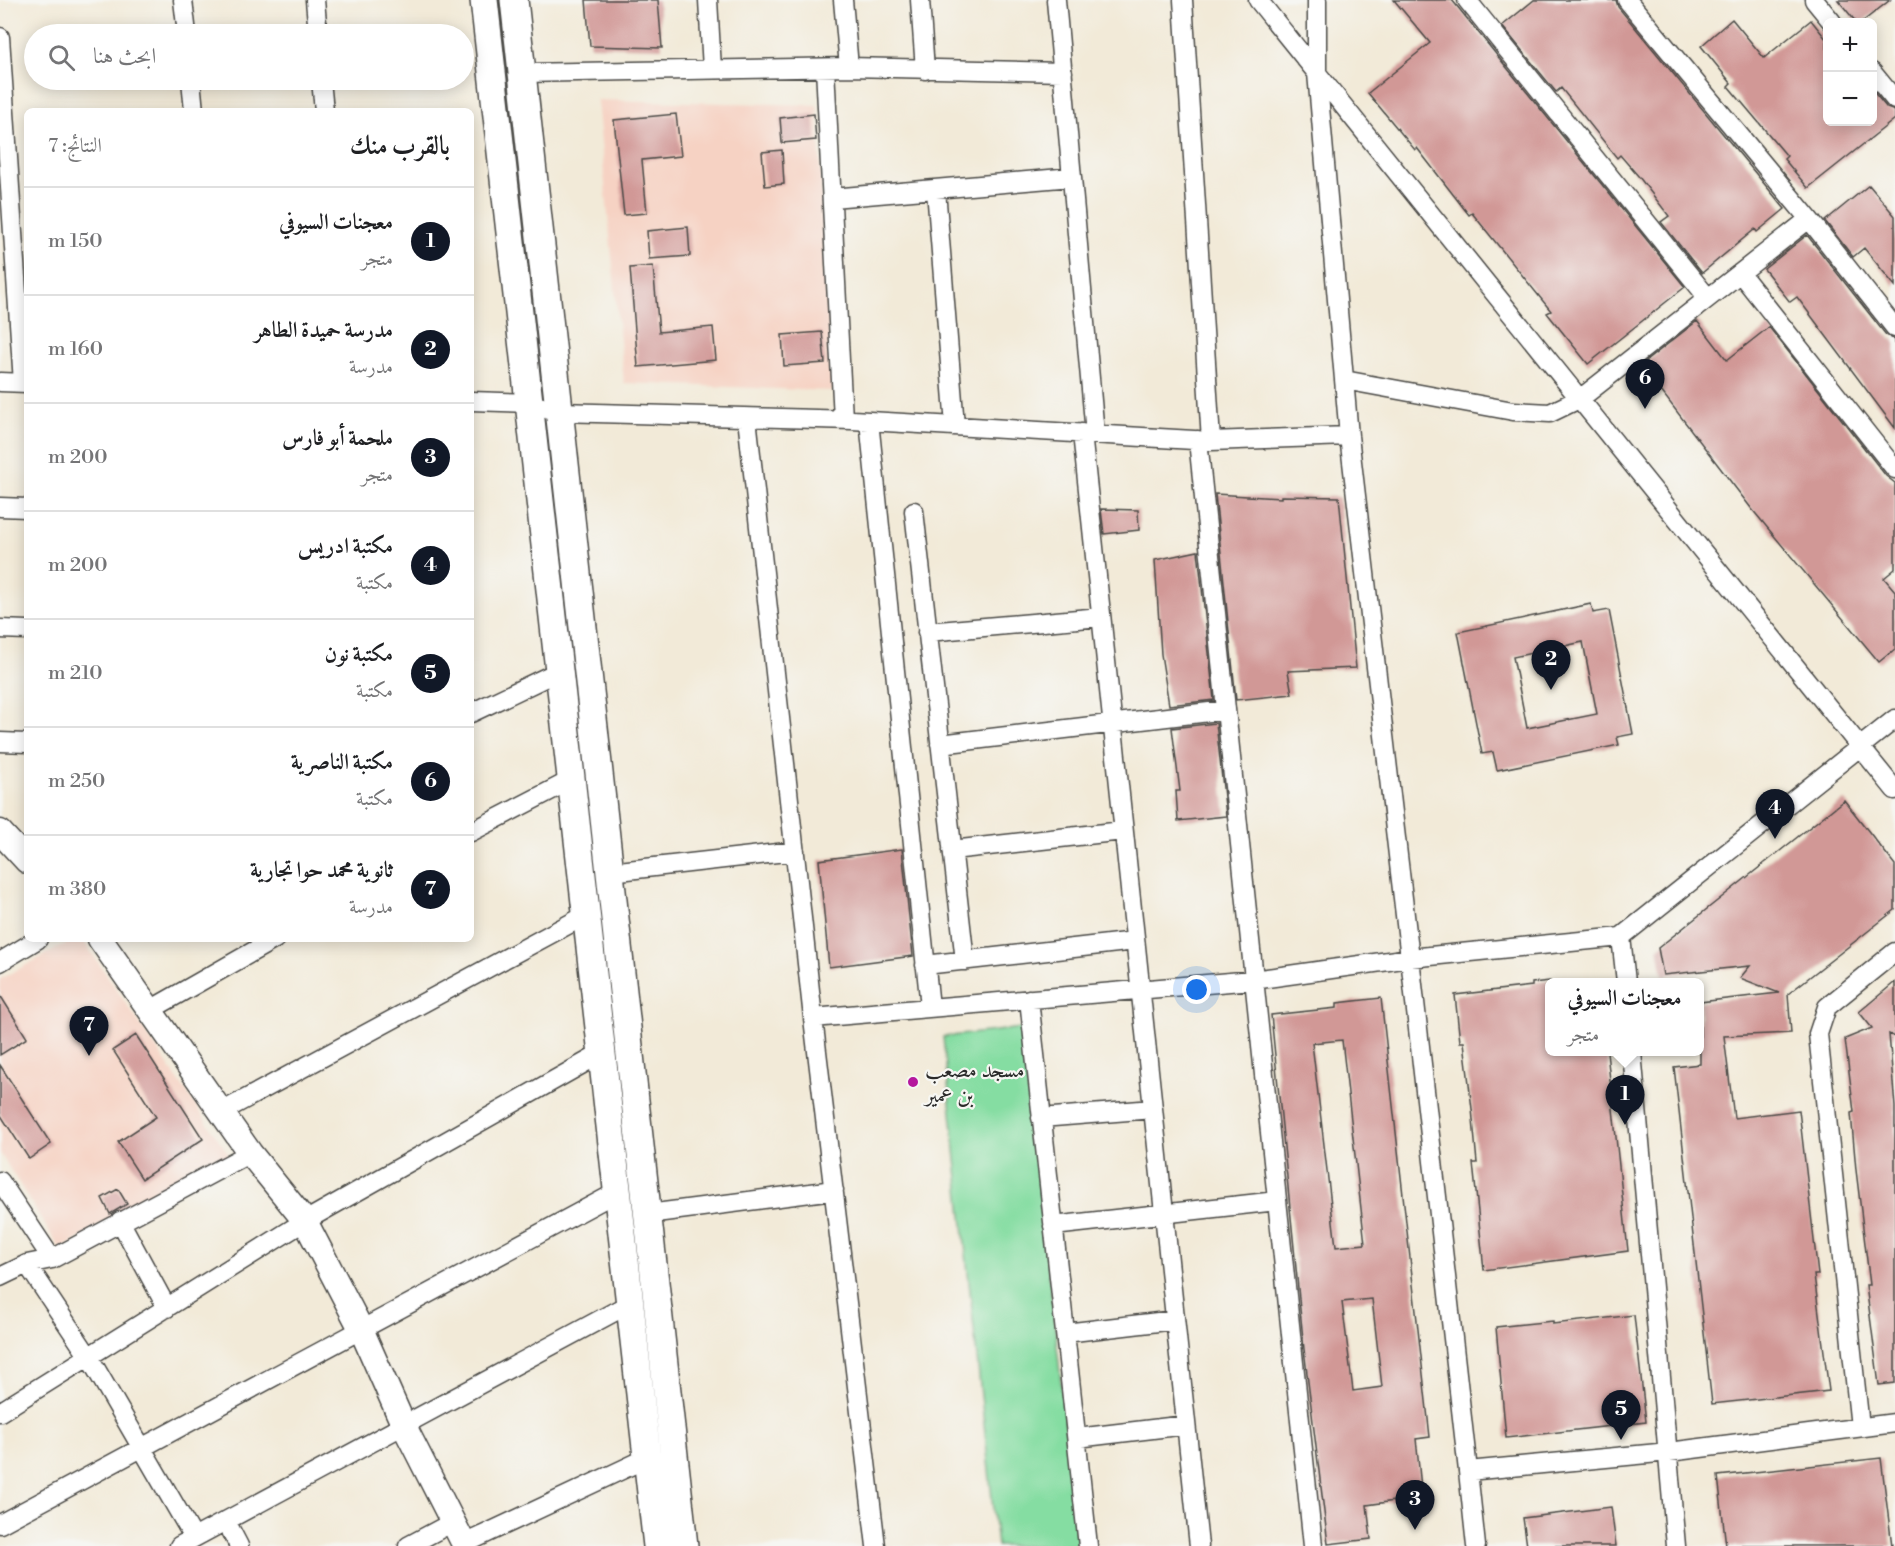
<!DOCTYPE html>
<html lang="ar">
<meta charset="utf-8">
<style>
:root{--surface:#fff;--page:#f6f6f6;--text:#202124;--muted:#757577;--line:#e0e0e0;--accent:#111827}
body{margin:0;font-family:"Libre Bodoni",Amiri,serif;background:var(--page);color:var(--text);direction:rtl}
.controls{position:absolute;right:18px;top:18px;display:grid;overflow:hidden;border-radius:9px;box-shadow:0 3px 15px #0003}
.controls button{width:54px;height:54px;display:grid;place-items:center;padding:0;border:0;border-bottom:2px solid var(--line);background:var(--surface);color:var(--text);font:30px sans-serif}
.you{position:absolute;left:1197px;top:990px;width:21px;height:21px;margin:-15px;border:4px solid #fff;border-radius:50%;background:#1a73e8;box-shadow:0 0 0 9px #1a73e833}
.badge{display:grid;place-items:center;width:39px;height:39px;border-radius:50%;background:var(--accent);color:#fff;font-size:20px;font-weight:700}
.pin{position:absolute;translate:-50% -50px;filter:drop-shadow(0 2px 3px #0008)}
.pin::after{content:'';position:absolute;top:32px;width:21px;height:18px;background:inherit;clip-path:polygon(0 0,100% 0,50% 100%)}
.popup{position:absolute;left:1545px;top:978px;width:159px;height:78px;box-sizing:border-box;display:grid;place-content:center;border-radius:9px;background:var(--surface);filter:drop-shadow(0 2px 4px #0005);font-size:20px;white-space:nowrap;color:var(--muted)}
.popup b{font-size:22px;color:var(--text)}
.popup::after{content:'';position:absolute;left:50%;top:100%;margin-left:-12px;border:12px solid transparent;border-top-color:var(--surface)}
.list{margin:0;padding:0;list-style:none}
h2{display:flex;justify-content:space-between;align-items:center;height:78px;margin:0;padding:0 24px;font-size:26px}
h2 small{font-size:20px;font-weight:400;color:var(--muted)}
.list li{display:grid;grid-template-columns:39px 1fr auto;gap:18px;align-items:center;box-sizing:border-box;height:108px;padding:0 24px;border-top:2px solid var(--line)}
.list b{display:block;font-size:22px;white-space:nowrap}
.list p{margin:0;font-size:20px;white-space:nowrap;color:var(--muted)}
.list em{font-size:20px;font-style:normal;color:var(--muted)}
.icon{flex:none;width:33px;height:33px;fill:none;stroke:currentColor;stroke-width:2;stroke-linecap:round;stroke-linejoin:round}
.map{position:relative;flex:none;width:1895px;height:1546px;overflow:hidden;direction:ltr}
.search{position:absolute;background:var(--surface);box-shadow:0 3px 15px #0003;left:24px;top:24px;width:450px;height:66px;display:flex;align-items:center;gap:15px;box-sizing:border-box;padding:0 21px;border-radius:33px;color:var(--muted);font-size:22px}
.panel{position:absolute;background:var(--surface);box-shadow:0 3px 15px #0003;left:24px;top:108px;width:450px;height:834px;border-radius:9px;direction:rtl}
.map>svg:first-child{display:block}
.built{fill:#f6d2c3}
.green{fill:#85dda2;stroke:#588466;stroke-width:1.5}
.building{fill:#d19896;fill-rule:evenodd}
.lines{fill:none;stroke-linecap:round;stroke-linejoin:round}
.minor-casing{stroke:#494845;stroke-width:21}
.tertiary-casing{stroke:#494845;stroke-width:27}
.secondary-casing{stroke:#494845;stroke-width:30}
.minor{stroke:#fff;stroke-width:18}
.tertiary{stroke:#fff;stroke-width:24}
.secondary{stroke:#fff;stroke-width:27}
.poi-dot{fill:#b5179e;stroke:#f6f6f2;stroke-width:2}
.labels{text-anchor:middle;stroke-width:4.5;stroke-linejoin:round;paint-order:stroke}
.poi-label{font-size:22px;fill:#2b2b2b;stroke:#f6f6f2;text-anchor:start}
</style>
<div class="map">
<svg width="1895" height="1546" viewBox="0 0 1895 1546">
<rect width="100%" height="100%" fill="#f6f6f2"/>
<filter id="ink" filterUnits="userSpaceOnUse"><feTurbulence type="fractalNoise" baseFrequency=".0167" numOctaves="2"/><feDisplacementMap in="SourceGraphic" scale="12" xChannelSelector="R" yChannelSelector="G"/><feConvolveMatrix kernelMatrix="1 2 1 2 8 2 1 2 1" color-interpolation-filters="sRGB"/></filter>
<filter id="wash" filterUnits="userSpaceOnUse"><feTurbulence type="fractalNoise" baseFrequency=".008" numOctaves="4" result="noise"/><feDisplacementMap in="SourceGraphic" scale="24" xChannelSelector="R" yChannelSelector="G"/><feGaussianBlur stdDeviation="1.35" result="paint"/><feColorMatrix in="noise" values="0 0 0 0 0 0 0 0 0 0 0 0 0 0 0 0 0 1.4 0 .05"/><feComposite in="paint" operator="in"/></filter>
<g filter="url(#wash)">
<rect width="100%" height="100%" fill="#f2ead8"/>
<path class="built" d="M597,100L817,105L833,391L624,383Z
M75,939H82L230,1156L60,1249L0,1153V979Z"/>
<path class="green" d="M1022,1028L1079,1546H997L943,1037Z"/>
<g id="blocks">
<path class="building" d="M586,0H658L662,48L590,46Z
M1394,0H1452L1685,287L1588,364L1547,313L1551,311L1472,213L1469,215L1417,148L1415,150L1368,93L1430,43Z
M1534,0H1616L1618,7L1785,209L1757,232L1755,229L1702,273L1661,222L1669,216L1639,177L1620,155L1617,158L1561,88L1556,92L1502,26Z
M1838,0H1890L1862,22H1856Z
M1732,19L1764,58L1811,20L1827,40V122H1872V90L1887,108L1895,111V119L1808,188L1784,159L1787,156L1728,86L1731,83L1701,46Z
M676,114L681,156L642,160L647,213L624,215L614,120Z
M814,114L816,140L782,143L780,118Z
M782,150L784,184L765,186L762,152Z
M1869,185L1895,216V286L1864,248L1853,257L1825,221Z
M688,227L690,256L649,259L647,231Z
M1807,235L1886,335L1895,340V428L1797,297L1790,302L1764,269Z
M653,266L659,332L713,327L716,360L638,367L630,268Z
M1697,321L1727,360L1769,327L1886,476L1895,483V569L1884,578L1895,591V649L1879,662L1751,508L1641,365Z
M822,332L825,363L784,366L782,335Z
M1215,494L1281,498V496L1339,497L1356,668L1288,671L1292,694L1236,700Z
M1101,509L1138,510L1139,530L1104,534Z
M1198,551L1214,700L1169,705L1161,654L1155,560Z
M1591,604L1593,613L1609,610L1633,734L1617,737L1619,745L1497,770L1493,752L1482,754L1458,632ZM1583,642L1597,714L1527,728L1513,657Z
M1216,723L1226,816L1178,821L1176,791H1180L1172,728Z
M1844,800L1895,865V910L1788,994L1791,1033L1724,1036L1734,1118L1799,1110L1818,1275H1814L1829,1391L1712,1404L1674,1067L1700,1064V1002L1779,993L1740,978L1750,966L1663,975L1658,948Z
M902,849L913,956L829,967L819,860Z
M1550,981V1052H1607L1628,1251L1484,1270L1473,1163H1477L1472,1109L1464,1042H1460L1455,995L1532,986V983Z
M1895,982V1037L1889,1034L1895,1107V1383L1879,1385L1866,1285H1870L1856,1170L1851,1113L1854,1112L1845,1039L1872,1028L1859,1012Z
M0,995L27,1038L0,1055Z
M1381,998L1430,1437L1416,1439L1422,1497L1367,1505L1371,1539L1328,1544L1304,1349L1271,1015L1337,1008V1003ZM1342,1040L1365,1244L1336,1247L1312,1043ZM1372,1299L1382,1387L1353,1391L1342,1302Z
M136,1035L203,1139L142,1179L118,1142L156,1117L113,1050Z
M0,1065L51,1144L29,1159L0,1114Z
M118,1189L127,1204L110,1214L102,1198Z
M1634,1315L1646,1422L1506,1438L1496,1327L1553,1321V1324Z
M1881,1458L1892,1546H1726L1718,1476Z
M1611,1507L1616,1546H1527L1523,1518Z"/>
</g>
</g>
<g filter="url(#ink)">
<use href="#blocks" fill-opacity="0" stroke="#494845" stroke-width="1.5"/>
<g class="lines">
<g class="minor-casing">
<path id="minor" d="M183,0L187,34
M315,0L318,34
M708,0L712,69
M843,0L849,67
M920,0L925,70
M1056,0L1095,434
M1183,0L1211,441
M1258,0L1895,790
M1467,0L1708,298
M1627,0L1809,219L1895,328
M1814,0L1832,22
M0,37L23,383
M825,68L843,419
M1872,72L1895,100
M522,73L849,67L1063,72
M191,80L194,111
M321,80L324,111
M936,190L955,426
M832,198L1072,177
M1740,273L1895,469
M1344,380L1513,411L1550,413L1581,398L1809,219
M0,382L27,383
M471,401L529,403L559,412L852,420L1211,441L1349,436
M747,418L813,1018L876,1546
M869,421L930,1007
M1082,433L1199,1546
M1198,440L1313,1546
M0,507L27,508
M914,511L965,961
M0,629L27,630
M927,632L1101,617
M471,713L559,671
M0,742L27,743
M940,744L1226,710
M471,832L571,780
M952,850L1123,831
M610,872L795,851
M1621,937L1895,719
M0,962L38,939
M925,965L1135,941
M1029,999L1088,1546
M152,1009L275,939
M813,1018L1253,980L1410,958L1349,436L1317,73V0
M1632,1052L1676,1546
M223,1111L586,915
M1041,1118L1153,1109
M0,1181L52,1259
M648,1214L834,1190
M120,1221L167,1308
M1053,1226L1277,1201
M27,1264L89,1357L194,1538
M0,1277L27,1264L52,1259L250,1153
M1065,1333L1175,1320
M0,1412L305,1221L602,1053
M1860,1427L1818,1034L1827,1007L1895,952
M1077,1438L1186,1425
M1468,1471L1410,958L1621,937L1626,982
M226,1521L239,1546
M0,1524L617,1192
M464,1544L647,1458
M179,1546L629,1304
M408,1546L453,1522
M1476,1546L1468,1471L1669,1452L1895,1423"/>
</g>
<g class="tertiary-casing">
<path id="tertiary" d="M0,832L27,861
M100,939L250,1153L305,1221L361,1329L404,1426L465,1546"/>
</g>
<g class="secondary-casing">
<path id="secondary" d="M484,0L657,1546
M514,0L684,1546"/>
</g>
<use href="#minor" class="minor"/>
<use href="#tertiary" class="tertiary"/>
<use href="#secondary" class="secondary"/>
</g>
</g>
<circle class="poi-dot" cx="913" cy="1082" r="6"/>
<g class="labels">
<g class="poi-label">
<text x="925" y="1077">مسجد مصعب<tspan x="925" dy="25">بن عمير</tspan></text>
</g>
</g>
</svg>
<div class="controls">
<button>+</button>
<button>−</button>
</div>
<div class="you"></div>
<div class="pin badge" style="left:1625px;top:1125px">1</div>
<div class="popup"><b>معجنات السيوفي</b>متجر</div>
<div class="pin badge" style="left:1551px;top:690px">2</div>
<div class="pin badge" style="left:1415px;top:1530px">3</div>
<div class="pin badge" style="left:1775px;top:839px">4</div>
<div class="pin badge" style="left:1621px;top:1440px">5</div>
<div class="pin badge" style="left:1645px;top:409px">6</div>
<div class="pin badge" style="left:89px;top:1056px">7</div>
<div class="search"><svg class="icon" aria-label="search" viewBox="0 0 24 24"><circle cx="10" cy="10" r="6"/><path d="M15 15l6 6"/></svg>ابحث هنا</div>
<section class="panel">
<h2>بالقرب منك<small>النتائج: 7</small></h2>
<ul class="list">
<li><span class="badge">1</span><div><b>معجنات السيوفي</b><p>متجر</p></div><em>150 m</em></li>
<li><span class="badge">2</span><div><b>مدرسة حميدة الطاهر</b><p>مدرسة</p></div><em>160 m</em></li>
<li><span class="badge">3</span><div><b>ملحمة أبو فارس</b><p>متجر</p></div><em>200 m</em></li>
<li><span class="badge">4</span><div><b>مكتبة ادريس</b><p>مكتبة</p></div><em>200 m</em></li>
<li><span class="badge">5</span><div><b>مكتبة نون</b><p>مكتبة</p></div><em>210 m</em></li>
<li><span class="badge">6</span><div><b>مكتبة الناصرية</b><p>مكتبة</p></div><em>250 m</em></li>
<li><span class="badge">7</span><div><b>ثانوية محمد حوا تجارية</b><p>مدرسة</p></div><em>380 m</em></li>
</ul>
</section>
</div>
